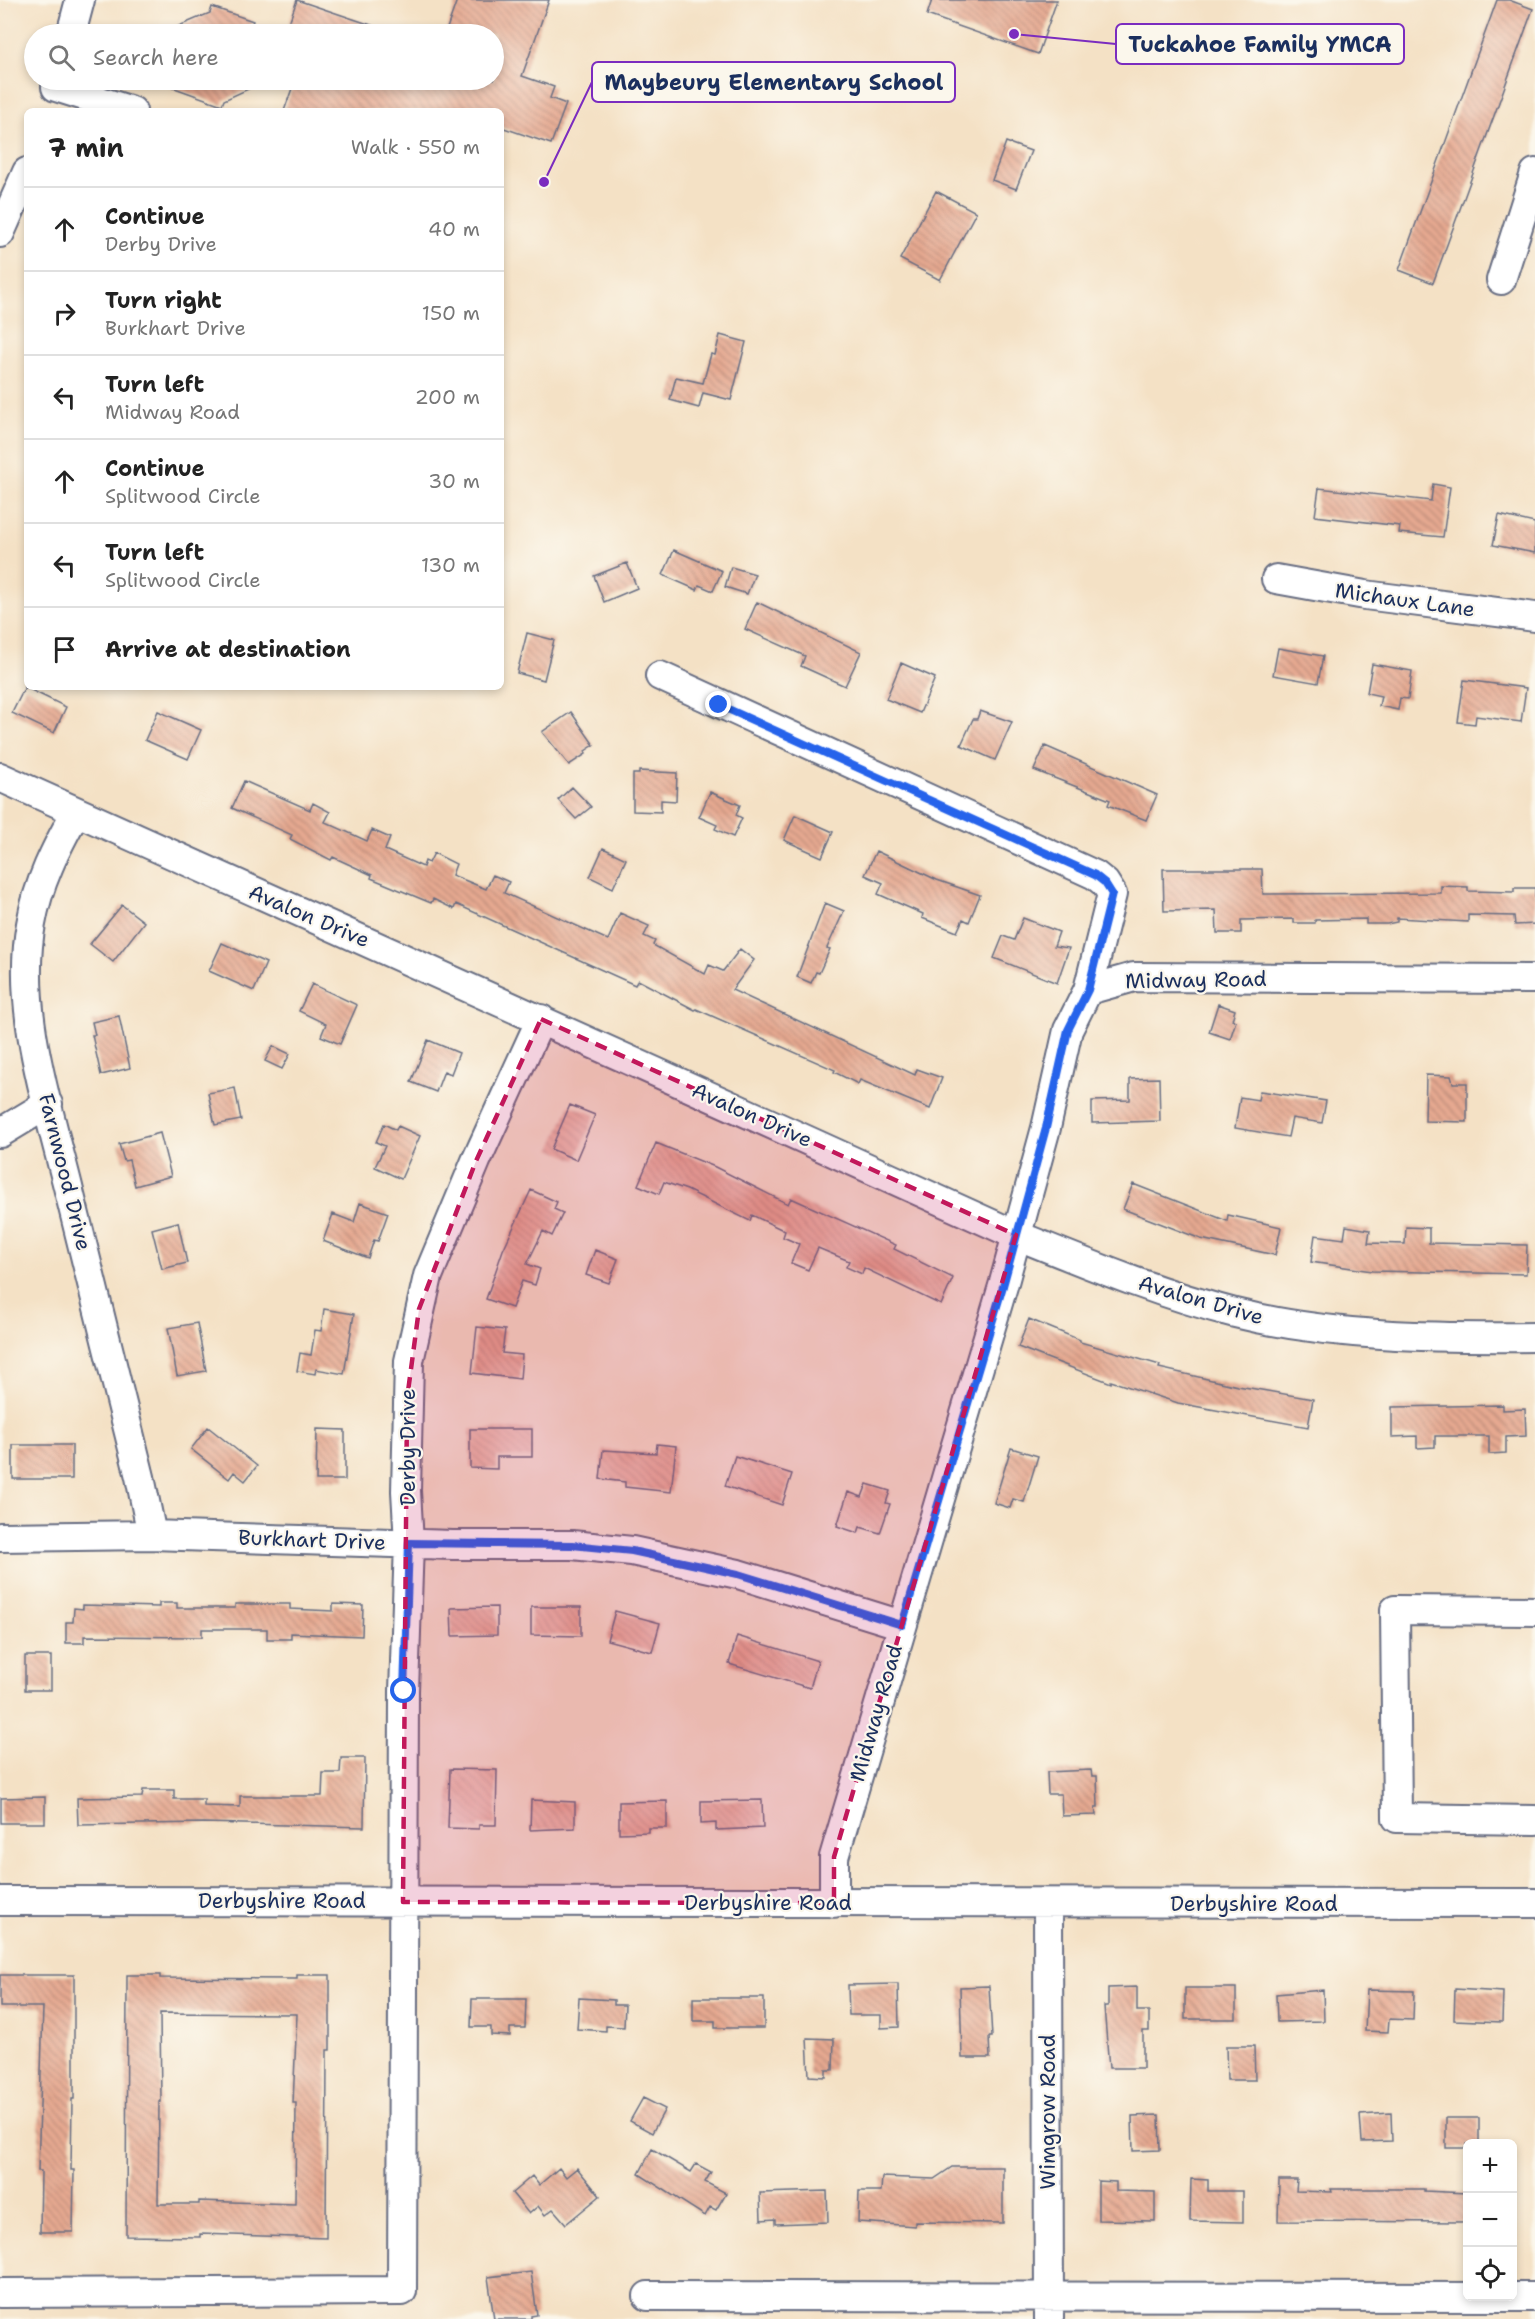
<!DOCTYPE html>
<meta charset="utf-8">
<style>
:root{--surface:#fff;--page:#f2f2f2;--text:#222;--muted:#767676;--line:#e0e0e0}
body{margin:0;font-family:"Shantell Sans",sans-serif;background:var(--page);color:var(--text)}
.controls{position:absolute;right:18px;bottom:18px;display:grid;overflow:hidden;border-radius:9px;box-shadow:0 3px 9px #0003}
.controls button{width:54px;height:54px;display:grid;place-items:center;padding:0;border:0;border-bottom:2px solid var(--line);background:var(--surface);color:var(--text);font:30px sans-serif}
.stop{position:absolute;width:18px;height:18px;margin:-14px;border:4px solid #2563eb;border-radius:50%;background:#fff}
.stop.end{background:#2563eb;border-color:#fff;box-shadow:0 2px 6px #0008}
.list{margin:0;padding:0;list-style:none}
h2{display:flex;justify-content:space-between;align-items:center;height:78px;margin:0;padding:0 24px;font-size:26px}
h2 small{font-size:20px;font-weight:400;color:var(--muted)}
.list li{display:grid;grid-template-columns:39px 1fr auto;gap:18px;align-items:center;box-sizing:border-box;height:84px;padding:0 24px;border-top:2px solid var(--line)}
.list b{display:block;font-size:22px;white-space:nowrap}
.list p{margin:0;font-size:20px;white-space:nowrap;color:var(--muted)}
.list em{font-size:20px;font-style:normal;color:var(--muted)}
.icon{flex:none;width:33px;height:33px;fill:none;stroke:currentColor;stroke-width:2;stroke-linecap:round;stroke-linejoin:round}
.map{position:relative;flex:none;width:1535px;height:2319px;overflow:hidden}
.search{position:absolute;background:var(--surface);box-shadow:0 3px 9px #0003;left:24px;top:24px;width:480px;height:66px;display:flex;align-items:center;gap:15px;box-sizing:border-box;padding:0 21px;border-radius:33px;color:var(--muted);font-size:22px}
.panel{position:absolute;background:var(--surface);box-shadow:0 3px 9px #0003;left:24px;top:108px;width:480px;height:582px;border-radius:9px}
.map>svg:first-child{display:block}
.building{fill:url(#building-back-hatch);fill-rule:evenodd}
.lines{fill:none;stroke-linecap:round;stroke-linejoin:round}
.minor-casing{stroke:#676d82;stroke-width:32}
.minor{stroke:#fff;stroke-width:28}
.route{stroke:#2563eb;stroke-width:8}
.marked{fill:#c2185b;fill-opacity:0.2;stroke:#c2185b;stroke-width:4.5;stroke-dasharray:12 8;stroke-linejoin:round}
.labels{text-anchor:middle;stroke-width:4.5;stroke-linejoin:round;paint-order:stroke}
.street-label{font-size:21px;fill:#1b2f5e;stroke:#fbf7ec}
.leader{fill:none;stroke:#7b2cbf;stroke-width:2}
.callout-dot{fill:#7b2cbf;stroke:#fbf7ec;stroke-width:2}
.callout{fill:#fbf7ec;stroke:#7b2cbf;stroke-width:2}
.callout-label{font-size:22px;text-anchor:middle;font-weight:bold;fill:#1b2f5e}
</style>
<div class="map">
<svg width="1535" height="2319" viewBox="0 0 1535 2319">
<defs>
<pattern id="building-back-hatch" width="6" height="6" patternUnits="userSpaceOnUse" patternTransform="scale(1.5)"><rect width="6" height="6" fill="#e6a990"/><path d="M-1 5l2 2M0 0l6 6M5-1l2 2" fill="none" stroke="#ba8a79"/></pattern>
</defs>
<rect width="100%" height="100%" fill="#fbf7ec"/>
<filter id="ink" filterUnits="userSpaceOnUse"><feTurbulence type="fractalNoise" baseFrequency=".0167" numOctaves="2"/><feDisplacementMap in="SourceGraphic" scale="12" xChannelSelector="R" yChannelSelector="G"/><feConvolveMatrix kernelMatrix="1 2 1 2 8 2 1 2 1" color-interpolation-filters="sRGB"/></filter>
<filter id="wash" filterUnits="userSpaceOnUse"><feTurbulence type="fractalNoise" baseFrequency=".008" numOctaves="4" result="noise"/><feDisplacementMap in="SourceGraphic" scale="24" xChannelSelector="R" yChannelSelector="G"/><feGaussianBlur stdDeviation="1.35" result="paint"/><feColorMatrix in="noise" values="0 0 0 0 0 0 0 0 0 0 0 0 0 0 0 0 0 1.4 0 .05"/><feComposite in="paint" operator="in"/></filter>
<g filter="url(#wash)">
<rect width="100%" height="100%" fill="#f4e1c5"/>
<g id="blocks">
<path class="building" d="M297,0L392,32L391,34H285Z
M457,0H549L522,76L554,87L550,98L566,104L551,144L501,127V111H284L295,80H494V34H445Z
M932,0H1057L1038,54L927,15Z
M1497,0H1509L1533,9L1433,283L1399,270Z
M212,7L253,21L248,34H160L210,13Z
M158,80H268L224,100L222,105L158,82Z
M1006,142L1031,151L1016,189L992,180Z
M936,191L976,212L940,280L900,259Z
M720,335L746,342L731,400L703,393L699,408L670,400L676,377L703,383L711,354L715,355Z
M1433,484L1450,487L1443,537L1399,533L1400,526L1315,516L1319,488L1431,501Z
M1499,515L1535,523V553L1493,545Z
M674,550L722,571L713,591L699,585L697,590L663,575Z
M627,563L637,588L604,602L594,576Z
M731,567L755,574L747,594L725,587Z
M757,602L861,652L845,686L801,666L805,656L745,629Z
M527,633L554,640L544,680L517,673Z
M1278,648L1323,656L1318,683L1273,675Z
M901,663L935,678L920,713L886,699Z
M1372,664L1412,671L1408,699L1400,698L1398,710L1379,706L1381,696L1367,693Z
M1464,680L1526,688L1521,722L1476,716L1475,724L1458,722Z
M25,687L66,707L54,733L12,713Z
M158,711L201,730L188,759L145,740Z
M980,711L1012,722L995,760L961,745L973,719H977Z
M571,712L594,745L585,751L586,754L569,765L542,732Z
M1045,746L1157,795L1146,820L1108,805L1110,800L1034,770Z
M639,771L677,773L676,801L661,800V812L633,811V774H639Z
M244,781L310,810L313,803L330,812L325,822L367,841L372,830L390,838L385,850L423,867L425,861L429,863L434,853L456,864L452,875L486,889L493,875L509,882L504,893L608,940L620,913L649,926L644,936L655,941L653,945L705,974L709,965L723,971L740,949L754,960L732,990L915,1075L917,1069L942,1078L930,1109L860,1080L858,1084L834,1072L835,1070L696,1009L695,1010L638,980L635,985L456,904L454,909L433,899L431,903L371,878L372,875L333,857L331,860L290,839L292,835L232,808Z
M572,787L591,807L576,819L558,800Z
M710,792L740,805L736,815L742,818L733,837L715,829L717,825L699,817Z
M795,815L833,832L822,857L784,840Z
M603,848L626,859L613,888L590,877Z
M876,851L937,880L980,895L969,922L963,919L957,932L922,918L923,914L878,894L883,883L865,875Z
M1163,869H1262L1263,894L1441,893V886L1468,887V891L1514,892V888H1535V924L1515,925L1514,916L1468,915V922L1397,918V922L1387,924H1366V919L1315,920V923H1294V919L1241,920V933H1217L1216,910L1164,911Z
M825,903L844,911L827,948L830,949L819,973L816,972L811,983L797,977Z
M122,905L144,922L113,962L90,944Z
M1023,918L1059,932L1054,946L1069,948L1057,983L994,958L1003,936L1014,940Z
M222,943L266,963L254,991L209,971Z
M312,984L357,1005L340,1044L321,1036L326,1024L299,1011Z
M1218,1004L1235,1010L1232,1020L1236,1021L1230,1039L1209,1032Z
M119,1016L130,1068L101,1075L92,1035H95L92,1022Z
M428,1040L459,1053L451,1074L444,1071L436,1092L411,1082Z
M273,1046L290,1054L282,1069L265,1061Z
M1426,1075L1451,1076L1453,1083H1467V1122L1425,1121Z
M1159,1078L1160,1121L1092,1123V1101L1130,1100V1079Z
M235,1088L241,1120L215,1125L208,1093Z
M1260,1091L1326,1101L1322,1123L1292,1118L1288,1137L1235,1128L1240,1097L1258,1100Z
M570,1105L595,1115L576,1160L551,1149Z
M384,1124L396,1130L398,1126L420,1136L401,1179L375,1167L385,1146L376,1142Z
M160,1133L171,1176L135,1186L129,1160L124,1161L119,1144Z
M656,1143L715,1167L788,1204L791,1198L896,1245L894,1249L953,1278L941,1305L864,1268L862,1274L846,1267L849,1261L818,1248L808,1270L791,1263L799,1244L783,1237L785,1231L752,1215L750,1221L687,1190L664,1182L659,1194L638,1185Z
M1133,1184L1227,1221L1228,1215L1281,1227L1275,1255L1201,1239L1123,1209Z
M531,1190L557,1202L554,1209L563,1213L552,1236L543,1231L527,1264L540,1269L535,1285L522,1281L512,1308L486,1299L503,1250Z
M360,1203L388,1213L378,1241L374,1240L368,1258L323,1241L333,1214L354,1222Z
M178,1222L187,1263L162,1269L152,1229Z
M1346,1226L1370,1230L1368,1243L1405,1244L1406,1227L1429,1228V1243L1527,1245L1526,1274L1372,1271L1311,1262L1315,1235L1344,1239Z
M595,1250L618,1259L609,1283L586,1275Z
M324,1309L354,1314L344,1374L316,1369L315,1374L297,1371L300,1353L311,1355L315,1330L321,1331Z
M1029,1319L1080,1340V1342L1160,1365L1159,1368L1238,1386L1313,1399L1308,1427L1178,1403L1111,1381V1383L1018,1347Z
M197,1323L206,1371L177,1376L168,1328Z
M477,1327L505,1330L502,1353L522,1355L520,1379L472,1373Z
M1503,1405V1410L1525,1409L1526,1436L1506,1437V1453L1489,1454V1436H1435V1447L1417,1448V1436L1392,1437V1407Z
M208,1427L257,1466L245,1481L234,1472L229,1479L191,1449Z
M317,1429L345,1430V1480H316Z
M470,1429H532V1457H497V1469L470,1468Z
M657,1444L676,1446L671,1492L625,1487V1482L600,1479L603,1450L656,1453Z
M13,1445H72V1479H13Z
M1011,1448L1038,1456L1024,1502L1013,1499L1010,1508L994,1503Z
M735,1456L792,1474L782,1505L725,1486Z
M867,1484L890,1491L886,1503L890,1504L880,1533L860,1527L858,1533L837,1526L848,1492L862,1497Z
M159,1603H177V1608H235V1604H290V1609L333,1611V1604L363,1605L362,1636L291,1633V1639H267V1629H202V1637L84,1636V1643H66V1622H73L74,1608L83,1609V1605L159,1607Z
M497,1607V1635L452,1636L451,1608Z
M531,1607H581V1636L531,1635Z
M615,1611L660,1623L652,1652L607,1640Z
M737,1636L818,1661L810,1688L729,1664Z
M25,1656H51V1690H25Z
M341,1758H365L364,1827L204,1823L78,1825L77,1798L142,1797L143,1790H174V1799H204V1806L240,1807V1796H322L323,1773H340Z
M450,1769L497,1770L496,1825H479V1829L448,1828Z
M1091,1770L1092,1776H1097L1098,1807H1095L1096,1815L1062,1816L1061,1794H1048L1047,1772Z
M45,1797V1823H1V1798Z
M531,1800L575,1802V1828L530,1830Z
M762,1800L763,1828L716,1830V1823L701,1824V1801Z
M667,1801V1828H648V1832L619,1833V1802Z
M0,1975H74V2099H72L71,2170H74L73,2232H40L41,2171H38L43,2007H0Z
M127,1975H160V1978L297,1979V1975H330V2050H327L326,2238L200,2234V2237L126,2236ZM160,2013L297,2014L293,2103H296L295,2204L199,2201V2204H158L159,2102H161Z
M898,1984L899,2027L881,2028V2015H849L848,1985Z
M989,1986L992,2037H989L990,2058H962L960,1987Z
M1137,1987V2011H1149V2031H1143V2068H1109L1104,2006H1108V1988Z
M1185,1988H1236V2019H1185Z
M1455,1989L1503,1992L1502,2022L1454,2020Z
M1323,1990L1324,2021L1277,2022L1276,1994Z
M1367,1990L1414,1991L1413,2020L1389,2019L1388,2032L1365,2031Z
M579,1998L614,2000V2005H625L624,2027L606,2026V2031L577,2029Z
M693,1998H764V2028H715V2021H693Z
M472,1999H526L525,2028H510V2036L491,2035V2027H471Z
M807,2038L834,2039L833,2070H826V2077L809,2076Z
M1226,2046H1254L1255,2080H1227Z
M643,2098L665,2109L652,2133L630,2121Z
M1391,2113L1392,2141L1362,2142L1360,2115Z
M1159,2115L1160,2150L1133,2151L1132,2116Z
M1446,2118H1479V2144H1467V2148H1446Z
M652,2149L691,2172L696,2164L711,2172L705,2182L726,2193L716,2210L710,2207L705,2216L639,2174Z
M952,2167H1003V2223L915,2222V2226L858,2222L859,2191H881L882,2177L934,2179Z
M559,2168L566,2177L577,2168L600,2196L566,2224L553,2209L545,2215L538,2206L529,2214L512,2193L532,2176L539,2185Z
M1191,2179L1208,2180V2191H1243V2222L1190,2221Z
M1279,2180H1297L1296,2191L1332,2192L1331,2189H1424V2191L1467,2193V2222L1278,2221Z
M1098,2181L1116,2182V2191L1155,2192V2221L1098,2220Z
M827,2191L828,2222L775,2224V2219L761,2220L760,2193Z
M531,2272L537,2315L531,2316V2319H494L488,2277Z"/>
</g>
</g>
<g filter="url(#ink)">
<use href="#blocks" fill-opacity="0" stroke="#676d82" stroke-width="1.5"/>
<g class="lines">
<g class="minor-casing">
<path id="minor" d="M71,34L80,0
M56,87L132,111
M0,233L27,172
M1501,280L1535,173
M1276,579L1365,595L1535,617
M660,676L1095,875L1105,883L1112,894L1088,990L1068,1030L1046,1128L1003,1286L834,1857V1903
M0,777C339,930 678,1081 1016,1235C1088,1264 1160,1294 1235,1313C1332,1337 1436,1338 1535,1337
M76,812C56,848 38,883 31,924C15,1010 49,1109 69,1191C93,1287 117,1382 140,1477L152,1535
M1088,990L1134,977L1535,979
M0,1133L48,1104
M0,1537L152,1535L453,1545H572L632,1551L738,1574L902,1625
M1535,1611L1395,1610L1397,1818L1535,1820
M0,1901L1535,1903
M1048,1904L1049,2319
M0,2293L402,2291L404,1691L409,1543L406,1491L409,1361L428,1276L476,1161L541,1019
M648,2296L1535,2297"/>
</g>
<use href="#minor" class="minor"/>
</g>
</g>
<g class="lines" filter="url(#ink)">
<path class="route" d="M404,1691L409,1543L572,1545L632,1551L738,1574L902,1625L1003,1286L1046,1128L1068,1030L1088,990L1112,894L1105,883L1095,875L719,705"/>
</g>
<path class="marked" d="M541,1019L1016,1235L834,1857V1903L403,1902L407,1399L419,1309L476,1161Z"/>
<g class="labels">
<g class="street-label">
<text transform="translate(1405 600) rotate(8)" y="7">Michaux Lane</text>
<text transform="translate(309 916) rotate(23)" y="7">Avalon Drive</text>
<text transform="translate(1196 980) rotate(-1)" y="7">Midway Road</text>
<text transform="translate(752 1115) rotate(24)" y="7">Avalon Drive</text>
<text transform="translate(65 1172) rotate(76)" y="7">Farnwood Drive</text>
<text transform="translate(1201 1300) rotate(16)" y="7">Avalon Drive</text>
<text transform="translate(408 1447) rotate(-90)" y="7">Derby Drive</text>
<text transform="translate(312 1540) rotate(2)" y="7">Burkhart Drive</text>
<text transform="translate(876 1713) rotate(-74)" y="7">Midway Road</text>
<text x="282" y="1908">Derbyshire Road</text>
<text x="768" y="1910">Derbyshire Road</text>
<text x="1254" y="1911">Derbyshire Road</text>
<text transform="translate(1048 2112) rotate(-90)" y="7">Wimgrow Road</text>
</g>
</g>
<path class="leader" d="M1014 34L1116 44M544 182L592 82"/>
<g class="callout-dot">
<circle cx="1014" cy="34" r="6"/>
<circle cx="544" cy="182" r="6"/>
</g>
<g class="callout">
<rect x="1116" y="24" width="288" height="40" rx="6"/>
<rect x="592" y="62" width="363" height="40" rx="6"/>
</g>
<g class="callout-label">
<text x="1260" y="52">Tuckahoe Family YMCA</text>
<text x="774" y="90">Maybeury Elementary School</text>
</g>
</svg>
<div class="controls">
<button>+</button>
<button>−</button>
<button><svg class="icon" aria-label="locate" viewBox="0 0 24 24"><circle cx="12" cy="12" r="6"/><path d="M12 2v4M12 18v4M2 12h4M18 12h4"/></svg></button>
</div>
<div class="stop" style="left:404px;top:1691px"></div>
<div class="stop end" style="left:719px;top:705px"></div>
<div class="search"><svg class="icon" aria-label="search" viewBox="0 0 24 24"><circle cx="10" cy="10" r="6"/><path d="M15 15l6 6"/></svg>Search here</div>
<section class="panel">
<h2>7 min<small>Walk · 550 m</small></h2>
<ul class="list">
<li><svg class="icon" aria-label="ahead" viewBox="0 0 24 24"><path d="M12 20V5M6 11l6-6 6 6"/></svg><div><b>Continue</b><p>Derby Drive</p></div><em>40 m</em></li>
<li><svg class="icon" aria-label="right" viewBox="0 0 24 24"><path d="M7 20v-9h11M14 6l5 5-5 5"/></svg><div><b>Turn right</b><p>Burkhart Drive</p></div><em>150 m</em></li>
<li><svg class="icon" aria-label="left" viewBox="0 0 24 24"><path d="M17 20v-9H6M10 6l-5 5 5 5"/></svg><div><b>Turn left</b><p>Midway Road</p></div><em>200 m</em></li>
<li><svg class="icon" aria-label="ahead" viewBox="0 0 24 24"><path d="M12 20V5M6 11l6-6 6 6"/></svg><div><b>Continue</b><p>Splitwood Circle</p></div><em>30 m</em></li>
<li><svg class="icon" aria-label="left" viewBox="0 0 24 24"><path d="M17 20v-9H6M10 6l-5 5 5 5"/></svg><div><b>Turn left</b><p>Splitwood Circle</p></div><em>130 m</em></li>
<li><svg class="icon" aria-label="arrive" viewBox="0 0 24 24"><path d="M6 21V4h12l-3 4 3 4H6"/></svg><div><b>Arrive at destination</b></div></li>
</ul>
</section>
</div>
